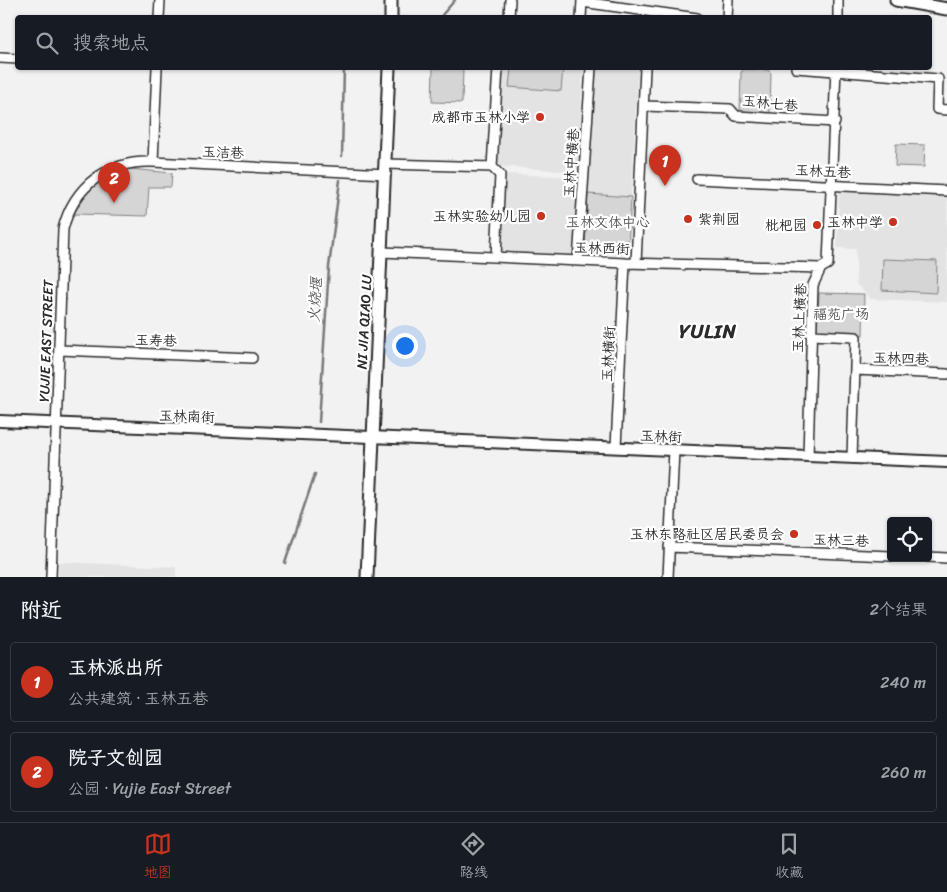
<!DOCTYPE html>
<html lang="zh">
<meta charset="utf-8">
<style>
:root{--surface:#171b24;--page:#20242c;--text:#f1f3f6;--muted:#9ea1a6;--line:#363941;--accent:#c8321e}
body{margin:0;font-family:Sriracha,"LXGW WenKai TC",sans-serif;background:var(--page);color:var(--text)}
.controls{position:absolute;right:15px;bottom:15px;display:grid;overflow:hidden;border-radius:5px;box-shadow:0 1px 4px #0004}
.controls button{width:45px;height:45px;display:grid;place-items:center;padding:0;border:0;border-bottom:1px solid var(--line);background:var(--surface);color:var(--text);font:25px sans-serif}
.you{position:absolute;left:404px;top:345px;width:18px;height:18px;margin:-12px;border:4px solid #fff;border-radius:50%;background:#1a73e8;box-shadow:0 0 0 8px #1a73e833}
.badge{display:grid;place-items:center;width:32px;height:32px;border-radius:50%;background:var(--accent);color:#fff;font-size:16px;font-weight:700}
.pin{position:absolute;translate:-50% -41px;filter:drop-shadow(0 1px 2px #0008)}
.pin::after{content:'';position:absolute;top:26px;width:18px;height:15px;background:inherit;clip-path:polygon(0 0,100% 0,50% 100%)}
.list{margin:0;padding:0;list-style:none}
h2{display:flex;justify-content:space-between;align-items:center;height:65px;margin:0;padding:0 20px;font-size:21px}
h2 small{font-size:16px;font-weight:400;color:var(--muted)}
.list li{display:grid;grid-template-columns:32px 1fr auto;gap:15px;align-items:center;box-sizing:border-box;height:80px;margin:0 10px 10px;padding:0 10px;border:1px solid var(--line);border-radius:5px}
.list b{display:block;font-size:19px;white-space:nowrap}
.list p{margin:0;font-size:16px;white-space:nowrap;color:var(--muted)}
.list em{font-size:16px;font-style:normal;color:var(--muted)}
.icon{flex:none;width:28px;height:28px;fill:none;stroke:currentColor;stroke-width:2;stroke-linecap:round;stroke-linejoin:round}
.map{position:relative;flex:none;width:947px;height:577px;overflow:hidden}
.search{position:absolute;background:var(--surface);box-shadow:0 1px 4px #0004;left:15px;right:15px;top:15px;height:55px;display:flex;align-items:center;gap:12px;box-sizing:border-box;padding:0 18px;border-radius:5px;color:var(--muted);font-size:19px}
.sheet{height:245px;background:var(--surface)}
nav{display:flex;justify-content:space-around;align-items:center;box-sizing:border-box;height:70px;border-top:1px solid var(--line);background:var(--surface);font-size:14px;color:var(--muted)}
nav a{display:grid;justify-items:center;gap:2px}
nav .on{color:var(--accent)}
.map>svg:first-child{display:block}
.built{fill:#e3e3e3}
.green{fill:#d5d5d5;stroke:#808080}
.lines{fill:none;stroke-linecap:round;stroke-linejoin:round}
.stream{stroke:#787878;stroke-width:2.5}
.minor-casing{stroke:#2b2b2b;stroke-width:12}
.tertiary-casing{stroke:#2b2b2b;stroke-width:14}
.secondary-casing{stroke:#2b2b2b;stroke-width:15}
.minor{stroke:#fff;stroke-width:9}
.tertiary{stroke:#fff;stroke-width:10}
.secondary{stroke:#fff;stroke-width:11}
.poi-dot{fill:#c8321e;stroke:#fff;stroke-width:2}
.labels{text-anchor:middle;stroke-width:4.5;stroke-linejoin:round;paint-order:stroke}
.street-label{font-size:14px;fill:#2b2b2b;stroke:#fff}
.poi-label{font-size:14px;fill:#2b2b2b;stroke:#fff;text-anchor:end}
.park-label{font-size:14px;fill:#565656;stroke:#fff}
.water-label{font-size:15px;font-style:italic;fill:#585858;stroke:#fff}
.district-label{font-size:19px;font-weight:bold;letter-spacing:1px;fill:#2b2b2b;stroke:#fff}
</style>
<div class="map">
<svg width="947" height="577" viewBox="0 0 947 577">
<rect width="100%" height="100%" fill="#f2f2f2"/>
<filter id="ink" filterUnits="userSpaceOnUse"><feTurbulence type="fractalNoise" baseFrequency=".02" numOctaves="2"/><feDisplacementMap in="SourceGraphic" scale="10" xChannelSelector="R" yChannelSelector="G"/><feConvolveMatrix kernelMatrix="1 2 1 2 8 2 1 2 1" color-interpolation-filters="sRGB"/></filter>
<g filter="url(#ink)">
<path class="built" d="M502,68H583L578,172L497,166Z
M595,68H638L631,197L588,194Z
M506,174L579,177L575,257L502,254Z
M839,190L947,196V302L871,299L856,284V249L837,248Z
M59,562L176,567V577H58Z"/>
<path class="green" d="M433,68H463L462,103L432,102Z
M511,68H563L561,91L509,87Z
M745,69L768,70L771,73L770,112L765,116L743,114L740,111L741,72Z
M896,144L925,145L924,167L895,166Z
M130,169L172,173L171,187H149L147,216L74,214C90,186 97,175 130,169Z
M588,194L631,197L628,249L585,246Z
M883,259L937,261L936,293L882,290Z
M819,293L864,294L863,335L817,333Z"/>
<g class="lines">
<path class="stream" d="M442,15L455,0
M342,156L344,68
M319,422L329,267L340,180
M285,563L315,474"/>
<g class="minor-casing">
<path id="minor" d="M582,2L697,18
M159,18L160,0
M509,18L510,0
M581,18L582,0
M727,18L728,0
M838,18V0
M0,58L18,59
M157,68L153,162L386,174
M796,68L938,79L937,109L947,110
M644,106L730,109L736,116L835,122
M386,164L492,167
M697,179L947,191
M382,252L625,263L821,268
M496,257L500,175L492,167L498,68
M578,261L591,68
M636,263L645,68
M811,335L856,337L852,458
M60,350L252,358
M855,370L947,374
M616,447L625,263
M808,456L813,285L821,268L828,264L836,68
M669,547L891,556
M928,557L947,558
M51,577L63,229C74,186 108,160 153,162
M668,577L674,450"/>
</g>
<g class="tertiary-casing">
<path id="tertiary" d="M0,421L947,462"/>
</g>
<g class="secondary-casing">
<path id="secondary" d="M896,0L947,9
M391,18V0
M367,577L389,68"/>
</g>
<use href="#minor" class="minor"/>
<use href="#tertiary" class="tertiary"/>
<use href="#secondary" class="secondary"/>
</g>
</g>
<g class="poi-dot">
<circle cx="540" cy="117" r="5"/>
<circle cx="541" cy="216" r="5"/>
<circle cx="688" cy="219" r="5"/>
<circle cx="893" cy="222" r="5"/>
<circle cx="817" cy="225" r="5"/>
<circle cx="794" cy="534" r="5"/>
</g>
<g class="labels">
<g class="street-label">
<text transform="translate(770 103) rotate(6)" y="5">玉林七巷</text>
<text transform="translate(223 152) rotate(3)" y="5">玉洁巷</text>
<text transform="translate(571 163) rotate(-86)" y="5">玉林中横巷</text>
<text transform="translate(823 171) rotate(3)" y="5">玉林五巷</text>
<text transform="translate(602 248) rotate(2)" y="5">玉林西街</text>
<text transform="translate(799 318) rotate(-87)" y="5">玉林上横巷</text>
<text transform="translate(364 322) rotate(-87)" y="5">NI JIA QIAO LU</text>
<text transform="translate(156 340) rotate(2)" y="5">玉寿巷</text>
<text transform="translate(46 341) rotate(-88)" y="5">YUJIE EAST STREET</text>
<text transform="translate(608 354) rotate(-87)" y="5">玉林横街</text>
<text transform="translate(901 358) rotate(2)" y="5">玉林四巷</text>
<text transform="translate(187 416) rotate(2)" y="5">玉林南街</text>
<text transform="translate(661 436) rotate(3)" y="5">玉林街</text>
<text transform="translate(841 540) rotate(2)" y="5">玉林三巷</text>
</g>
<g class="poi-label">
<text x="530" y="122">成都市玉林小学</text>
<text x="531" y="221">玉林实验幼儿园</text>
<text x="698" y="224" text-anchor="start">紫荆园</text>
<text x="883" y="227">玉林中学</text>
<text x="807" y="230">枇杷园</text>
<text x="784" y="539">玉林东路社区居民委员会</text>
</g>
<g class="park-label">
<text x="608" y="227">玉林文体中心</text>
<text x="841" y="319">福苑广场</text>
</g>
<g class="water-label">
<text transform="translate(315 300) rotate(-86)" y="5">火烧堰</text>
</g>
<g class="district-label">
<text x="708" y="338">YULIN</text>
</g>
</g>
</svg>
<div class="controls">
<button><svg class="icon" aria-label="locate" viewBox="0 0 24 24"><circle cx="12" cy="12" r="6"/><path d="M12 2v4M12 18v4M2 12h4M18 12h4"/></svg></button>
</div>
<div class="you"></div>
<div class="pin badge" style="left:665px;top:186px">1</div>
<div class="pin badge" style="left:114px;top:203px">2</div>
<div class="search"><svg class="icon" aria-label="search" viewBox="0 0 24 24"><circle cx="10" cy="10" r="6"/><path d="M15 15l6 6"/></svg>搜索地点</div>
</div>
<section class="sheet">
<h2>附近<small>2个结果</small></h2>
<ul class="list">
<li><span class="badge">1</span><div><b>玉林派出所</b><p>公共建筑 · 玉林五巷</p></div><em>240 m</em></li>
<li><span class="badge">2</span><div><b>院子文创园</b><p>公园 · Yujie East Street</p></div><em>260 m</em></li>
</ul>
</section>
<nav>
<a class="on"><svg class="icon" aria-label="map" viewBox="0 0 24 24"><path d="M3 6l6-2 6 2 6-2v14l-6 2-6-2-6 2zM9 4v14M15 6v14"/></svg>地图</a>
<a><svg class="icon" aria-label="directions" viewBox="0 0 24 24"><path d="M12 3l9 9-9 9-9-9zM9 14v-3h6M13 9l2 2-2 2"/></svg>路线</a>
<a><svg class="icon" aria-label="saved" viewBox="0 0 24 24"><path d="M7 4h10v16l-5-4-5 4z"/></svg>收藏</a>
</nav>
